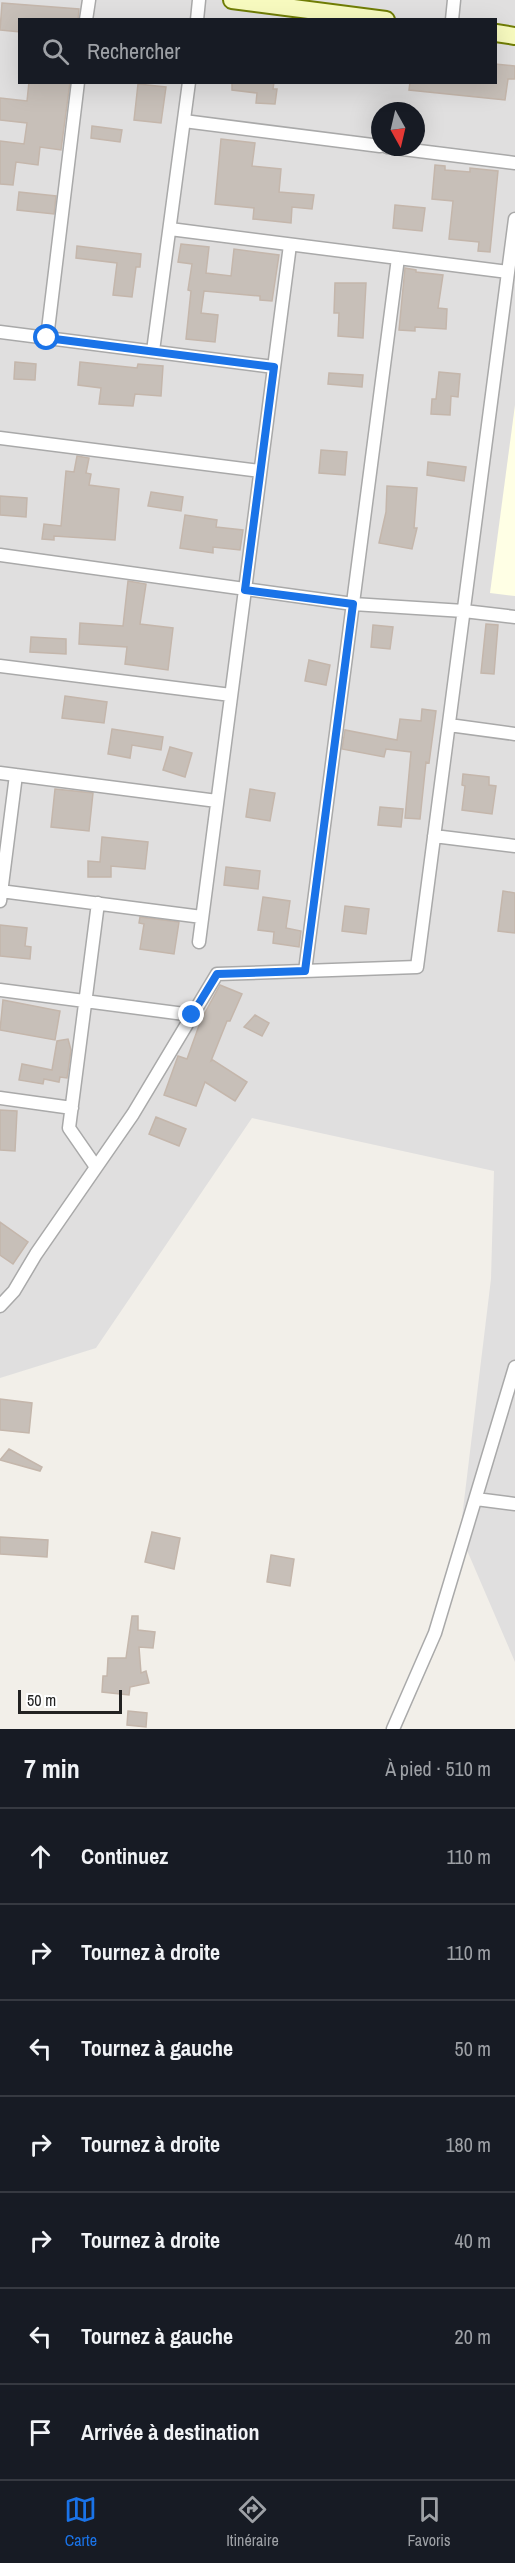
<!DOCTYPE html>
<html lang="fr">
<meta charset="utf-8">
<style>
:root{--surface:#171b24;--page:#242831;--text:#f1f3f6;--muted:#9ea1a6;--line:#363941;--accent:#1a73e8}
body{margin:0;font-family:"Archivo Narrow",sans-serif;background:var(--page);color:var(--text)}
.compass{position:absolute;left:371px;top:102px;width:54px;height:54px;border-radius:50%;background:var(--surface);box-shadow:0 6px 24px #0002;rotate:172deg}
.scale{position:absolute;left:18px;bottom:15px;width:104px;box-sizing:border-box;padding-left:6px;border:3px solid #222;border-top:0;font-size:16px;line-height:21px;white-space:nowrap;color:#222;-webkit-text-stroke:4px #fff;paint-order:stroke}
.stop{position:absolute;width:18px;height:18px;margin:-14px;border:4px solid #1a73e8;border-radius:50%;background:#fff}
.stop.end{background:#1a73e8;border-color:#fff;box-shadow:0 2px 6px #0008}
.list{margin:0;padding:0;list-style:none}
h2{display:flex;justify-content:space-between;align-items:center;height:78px;margin:0;padding:0 24px;font-size:26px}
h2 small{font-size:20px;font-weight:400;color:var(--muted)}
.list li{display:grid;grid-template-columns:39px 1fr auto;gap:18px;align-items:center;box-sizing:border-box;height:96px;padding:0 24px;border-top:2px solid var(--line)}
.list b{display:block;font-size:22px;white-space:nowrap}
.list em{font-size:20px;font-style:normal;color:var(--muted)}
.icon{flex:none;width:33px;height:33px;fill:none;stroke:currentColor;stroke-width:2;stroke-linecap:round;stroke-linejoin:round}
.map{position:relative;flex:none;width:515px;height:1729px;overflow:hidden}
.search{position:absolute;background:var(--surface);box-shadow:0 6px 24px #0002;left:18px;right:18px;top:18px;height:66px;display:flex;align-items:center;gap:15px;box-sizing:border-box;padding:0 21px;border-radius:0px;color:var(--muted);font-size:22px}
.sheet{height:750px;background:var(--surface)}
nav{display:flex;justify-content:space-around;align-items:center;box-sizing:border-box;height:84px;border-top:2px solid var(--line);background:var(--surface);font-size:16px;color:var(--muted)}
nav a{display:grid;justify-items:center;gap:3px}
nav .on{color:var(--accent)}
.map>svg:first-child{display:block}
.residential{fill:#e0dfdf;fill-rule:evenodd}
.education{fill:#ffffe5}
.building{fill:#c7bfb8;stroke:#c4b6ab;stroke-width:1.5}
.lines{fill:none;stroke-linecap:round;stroke-linejoin:round}
.street-casing{stroke:#a9a9a9;stroke-width:15}
.secondary-casing{stroke:#707d05;stroke-width:20}
.street{stroke:#fff;stroke-width:12}
.secondary{stroke:#f7fabf;stroke-width:16}
.route{stroke:#1a73e8;stroke-width:8}
</style>
<div class="map">
<svg width="515" height="1729" viewBox="0 0 515 1729">
<rect width="100%" height="100%" fill="#f2efe9"/>
<path class="residential" d="M0,0H515V1662L460,1534L491,1279L494,1171L252,1118L96,1348L0,1378ZM20,20H496V82H20ZM380,111H416V147H380Z"/>
<path class="education" d="M515,405V596L490,593Z"/>
<path class="building" d="M2,3L79,9L78,20H20V32L0,30Z
M495,64L515,66V79H508L505,100L409,90L410,82H495Z
M29,82H70L61,150L40,147L38,165L16,162L13,185L0,184V141L24,144L27,123L0,120V98L27,101Z
M232,82H274L273,89H277L275,104L256,103L257,93L232,90Z
M138,84L166,87L161,123L134,120Z
M92,126L122,130L120,142L91,138Z
M221,139L255,143L252,166L281,169L279,192L314,195L312,209L292,207L291,223L253,219L254,208L215,204Z
M435,165L445,166V170L470,172V168L498,171L490,252L478,251L479,242L449,239L453,201L432,199Z
M19,192L56,196L54,214L17,210Z
M395,205L425,208L422,231L393,228Z
M181,244L209,247L206,273L231,276L234,249L279,255L272,301L260,300V296L204,291L201,313L218,315L215,342L186,339L191,291L188,290L192,264L178,262Z
M77,246L141,254L140,267H136L132,297L113,295L117,263L76,258Z
M405,268L416,270V272L443,275L438,308L447,309L446,329L415,327V331L399,330Z
M335,283H366L363,338L338,336L339,313H334Z
M15,362L36,364L35,380L14,379Z
M80,362L137,368L138,364L163,366L161,396L135,394L133,406L99,404L101,388L78,385Z
M439,372L460,374L458,397L451,396L450,415L431,414L432,399H436Z
M329,373L363,375L362,387L328,384Z
M321,450L347,452L345,475L319,473Z
M77,456L89,458L86,473L91,474L89,485L119,489L115,540L54,536V540L42,539L44,524L61,526L66,471L74,472Z
M428,462L466,467L464,481L427,475Z
M387,486L417,488L414,528H417L412,549L379,543L386,512Z
M151,492L183,497L181,511L148,506Z
M0,496L27,498L26,517L0,515Z
M185,515L217,520L216,527L243,530L240,550L213,547V553L180,548Z
M128,581L146,584L140,624L173,628L168,670L125,664L127,647L79,644L80,623L123,626Z
M486,624L498,625L494,674L481,673Z
M373,625L393,627L390,649L371,647Z
M31,637L66,639V654L30,652Z
M309,660L330,665L326,685L305,681Z
M65,696L107,702L104,723L62,718Z
M422,709L436,711L429,763L426,762L420,819L405,818L411,752L386,749L384,757L342,749L345,730L397,740L400,719L421,721Z
M112,729L163,737L161,750L132,745L130,758L108,754Z
M170,747L192,753L185,777L163,770Z
M463,774L489,777V785L496,786L492,814L462,810L465,786L462,785Z
M55,789L93,793L89,831L51,827Z
M250,789L275,793L270,821L246,817Z
M380,807L403,809L401,827L378,825Z
M102,837L148,842L145,869L111,866V877H88V861L100,862Z
M226,867L260,871L258,889L224,885Z
M503,891L515,893V933L498,931Z
M263,897L290,901L286,928L301,931L299,947L273,943L274,932L258,930Z
M345,906L369,909L366,934L342,931Z
M140,917L179,922L174,954L140,949L144,924L139,923Z
M0,925L27,928L25,946L31,947L30,959L0,956Z
M220,985L242,994L230,1021H227L211,1061L213,1060L247,1082L235,1101L205,1082L196,1106L164,1095L178,1056L187,1059L201,1020Z
M3,1000L60,1011L55,1040L0,1030Z
M255,1015L269,1023L262,1036L244,1027Z
M68,1039L71,1050L67,1078L60,1077L59,1082L44,1079L43,1084L19,1080L22,1064L52,1070L57,1041Z
M0,1110L17,1111L15,1151L0,1150Z
M156,1117L186,1129L179,1146L149,1134Z
M0,1222L28,1242L13,1264L0,1255Z
M0,1399L32,1403L29,1433L0,1430Z
M9,1449L42,1467L40,1471L0,1460Z
M152,1532L180,1538L174,1569L145,1562Z
M0,1537L48,1540L47,1557L0,1554Z
M271,1555L294,1559L290,1586L267,1582Z
M132,1616H138V1630L155,1632L153,1648L139,1647L141,1673L146,1671L149,1683L130,1687L129,1695L102,1692L103,1676H107L108,1658H126Z
M128,1711L147,1713L146,1727L127,1725Z"/>
<g class="lines">
<g class="street-casing">
<path id="street" d="M86,20L89,0
M197,20L199,0
M452,20L454,0
M184,121L380,146
M387,147L515,163
M170,229L508,272
M0,332L274,367
M47,338L78,82
M153,351L189,82
M0,438L260,471
M0,555L353,604L464,611L515,617
M0,666L231,695
M449,725L515,734
M0,773L217,801
M434,836L515,846
M0,891L202,917
M0,901L16,775
M199,942L290,245
M305,971L398,258
M0,990L192,1015
M0,1098L72,1108
M96,1167L69,1128L98,903
M0,1306L14,1291L36,1254L133,1114L217,974L417,967L515,219
M476,1499L515,1504
M393,1729L435,1633L515,1367"/>
</g>
<g class="secondary-casing">
<path id="secondary" d="M232,0L386,20
M496,33L515,36"/>
</g>
<use href="#street" class="street"/>
<use href="#secondary" class="secondary"/>
</g>
<g class="lines">
<path class="route" d="M47,338L274,367L245,590L353,604L305,971L217,974L192,1015"/>
</g>
</svg>
<svg class="compass" viewBox="-18 -18 36 36"><path d="M0-13l5 13h-10z" fill="#e53935"/><path d="M0 13l5-13h-10z" fill="#9ea1a6"/></svg>
<div class="scale">50 m</div>
<div class="stop" style="left:47px;top:338px"></div>
<div class="stop end" style="left:192px;top:1015px"></div>
<div class="search"><svg class="icon" aria-label="search" viewBox="0 0 24 24"><circle cx="10" cy="10" r="6"/><path d="M15 15l6 6"/></svg>Rechercher</div>
</div>
<section class="sheet">
<h2>7 min<small>À pied · 510 m</small></h2>
<ul class="list">
<li><svg class="icon" aria-label="ahead" viewBox="0 0 24 24"><path d="M12 20V5M6 11l6-6 6 6"/></svg><div><b>Continuez</b></div><em>110 m</em></li>
<li><svg class="icon" aria-label="right" viewBox="0 0 24 24"><path d="M7 20v-9h11M14 6l5 5-5 5"/></svg><div><b>Tournez à droite</b></div><em>110 m</em></li>
<li><svg class="icon" aria-label="left" viewBox="0 0 24 24"><path d="M17 20v-9H6M10 6l-5 5 5 5"/></svg><div><b>Tournez à gauche</b></div><em>50 m</em></li>
<li><svg class="icon" aria-label="right" viewBox="0 0 24 24"><path d="M7 20v-9h11M14 6l5 5-5 5"/></svg><div><b>Tournez à droite</b></div><em>180 m</em></li>
<li><svg class="icon" aria-label="right" viewBox="0 0 24 24"><path d="M7 20v-9h11M14 6l5 5-5 5"/></svg><div><b>Tournez à droite</b></div><em>40 m</em></li>
<li><svg class="icon" aria-label="left" viewBox="0 0 24 24"><path d="M17 20v-9H6M10 6l-5 5 5 5"/></svg><div><b>Tournez à gauche</b></div><em>20 m</em></li>
<li><svg class="icon" aria-label="arrive" viewBox="0 0 24 24"><path d="M6 21V4h12l-3 4 3 4H6"/></svg><div><b>Arrivée à destination</b></div></li>
</ul>
</section>
<nav>
<a class="on"><svg class="icon" aria-label="map" viewBox="0 0 24 24"><path d="M3 6l6-2 6 2 6-2v14l-6 2-6-2-6 2zM9 4v14M15 6v14"/></svg>Carte</a>
<a><svg class="icon" aria-label="directions" viewBox="0 0 24 24"><path d="M12 3l9 9-9 9-9-9zM9 14v-3h6M13 9l2 2-2 2"/></svg>Itinéraire</a>
<a><svg class="icon" aria-label="saved" viewBox="0 0 24 24"><path d="M7 4h10v16l-5-4-5 4z"/></svg>Favoris</a>
</nav>
